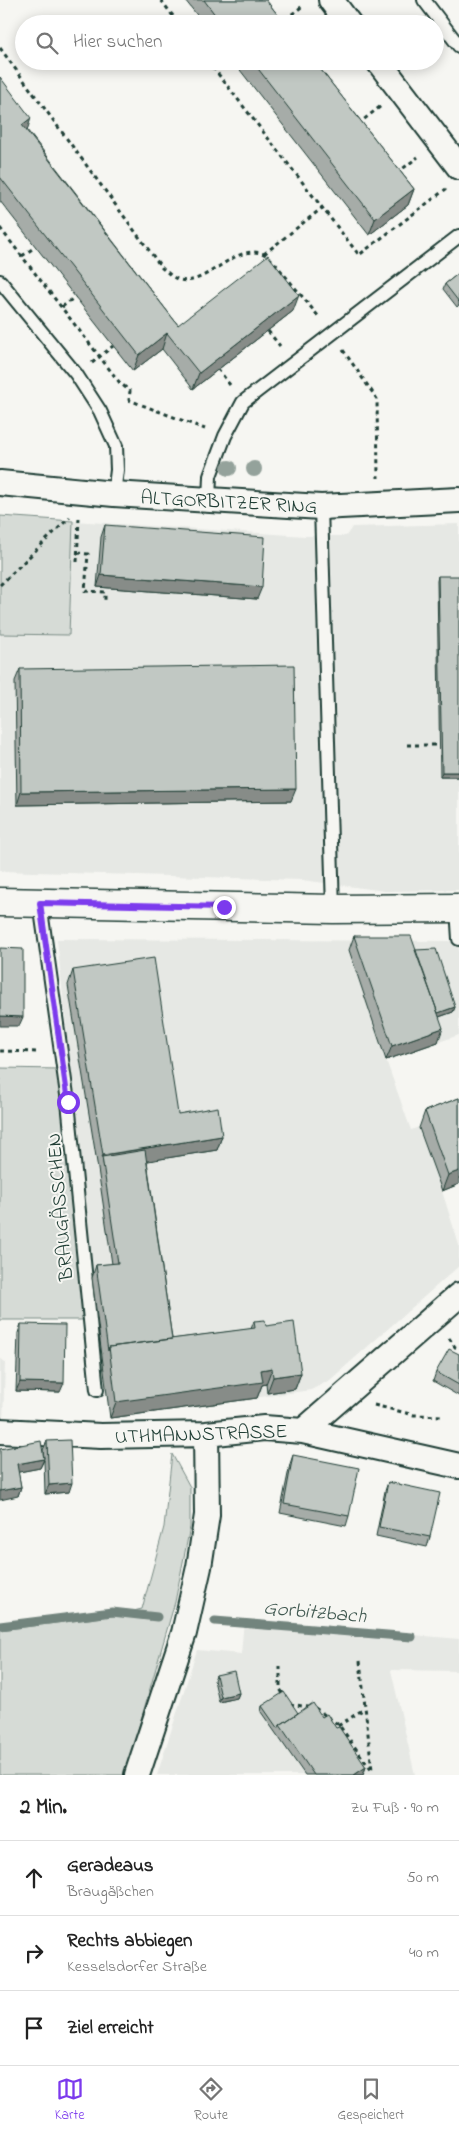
<!DOCTYPE html>
<html lang="de">
<meta charset="utf-8">
<style>
:root{--surface:#fff;--page:#f6f6f6;--text:#222;--muted:#767676;--line:#e0e0e0;--accent:#7c3aed}
body{margin:0;font-family:"Indie Flower",sans-serif;background:var(--page);color:var(--text)}
.stop{position:absolute;width:15px;height:15px;margin:-11px;border:4px solid #7c3aed;border-radius:50%;background:#fff}
.stop.end{background:#7c3aed;border-color:#fff;box-shadow:0 1px 5px #0008}
.list{margin:0;padding:0;list-style:none}
h2{display:flex;justify-content:space-between;align-items:center;height:65px;margin:0;padding:0 20px;font-size:21px}
h2 small{font-size:16px;font-weight:400;color:var(--muted)}
.list li{display:grid;grid-template-columns:32px 1fr auto;gap:15px;align-items:center;box-sizing:border-box;height:75px;padding:0 20px;border-top:1px solid var(--line)}
.list b{display:block;font-size:19px;white-space:nowrap}
.list p{margin:0;font-size:16px;white-space:nowrap;color:var(--muted)}
.list em{font-size:16px;font-style:normal;color:var(--muted)}
.icon{flex:none;width:28px;height:28px;fill:none;stroke:currentColor;stroke-width:2;stroke-linecap:round;stroke-linejoin:round}
.map{position:relative;flex:none;width:459px;height:1775px;overflow:hidden}
.search{position:absolute;background:var(--surface);box-shadow:0 2px 12px #0003;left:15px;right:15px;top:15px;height:55px;display:flex;align-items:center;gap:12px;box-sizing:border-box;padding:0 18px;border-radius:28px;color:var(--muted);font-size:19px}
.sheet{height:290px;background:var(--surface)}
nav{display:flex;justify-content:space-around;align-items:center;box-sizing:border-box;height:70px;border-top:1px solid var(--line);background:var(--surface);font-size:14px;color:var(--muted)}
nav a{display:grid;justify-items:center;gap:2px}
nav .on{color:var(--accent)}
.map>svg:first-child{display:block}
.built{fill:#e6e8e4}
.green{fill:#d6dbd6;stroke:#7a8c85}
.lines{fill:none;stroke-linecap:round;stroke-linejoin:round}
.stream{stroke:#72847d;stroke-width:9}
.lane-casing{stroke:#1f3d34;stroke-width:16}
.street-casing{stroke:#1f3d34;stroke-width:28}
.secondary-casing{stroke:#1f3d34;stroke-width:31}
.path{stroke:#1f3d34;stroke-width:3;stroke-dasharray:4 4;stroke-linecap:butt}
.lane{stroke:#f6f6f2;stroke-width:12}
.street{stroke:#f6f6f2;stroke-width:24}
.secondary{stroke:#f6f6f2;stroke-width:28}
.tree{fill:#94a29b}
.wall{fill:#a6aca8;stroke:#1f3d34}
.shaded-wall{fill:#878c88;stroke:#1f3d34}
.building{fill:#c1c8c3;stroke:#1f3d34}
.route{stroke:#7c3aed;stroke-width:6}
.labels{text-anchor:middle;stroke-width:4;stroke-linejoin:round;paint-order:stroke}
.street-label{font-size:20px;fill:#1f3d34;stroke:#f6f6f2}
.water-label{font-size:21px;font-style:italic;fill:#425a52;stroke:#f6f6f2}
</style>
<div class="map">
<svg width="459" height="1775" viewBox="0 0 459 1775">
<rect width="100%" height="100%" fill="#f6f6f2"/>
<filter id="ink" filterUnits="userSpaceOnUse"><feTurbulence type="fractalNoise" baseFrequency=".02" numOctaves="2"/><feDisplacementMap in="SourceGraphic" scale="10" xChannelSelector="R" yChannelSelector="G"/><feConvolveMatrix kernelMatrix="1 2 1 2 8 2 1 2 1" color-interpolation-filters="sRGB"/></filter>
<g filter="url(#ink)">
<path class="built" d="M73,521L305,536H346L352,527L459,524V890L385,891L302,880L0,871V634L69,635Z
M57,939L459,941V1035L386,1060L411,1130L419,1127L442,1191L459,1245V1266L330,1380L311,1390L110,1418L92,1278Z
M0,1358L5,1363L3,1421H0Z
M244,1620L459,1639V1671L391,1670L415,1775H157L197,1650L241,1654Z"/>
<path class="green" d="M0,516L73,521L69,635L0,634Z
M0,1068L59,1069L83,1320H0Z
M172,1454L190,1487V1527L175,1602L125,1775H0V1630L112,1616L142,1609L164,1527Z"/>
<g class="lines">
<path class="stream" d="M215,1621L412,1637
M0,1626L112,1612L157,1617"/>
<g class="lane-casing">
<path id="lane" d="M424,0L459,46
M0,281L76,374L100,411L116,446L117,470L114,494
M209,500L210,476L225,436L243,402L459,236
M321,507L333,909
M40,903L68,1102L97,1390
M457,908L459,939"/>
</g>
<g class="street-casing">
<path id="street" d="M331,0L349,24
M378,61L459,167
M0,483L114,494L321,507L459,500
M0,1431L101,1436L206,1434L264,1428L303,1431L459,1466
M303,1431L459,1295
M137,1775L184,1633L199,1567L207,1515L206,1434"/>
</g>
<g class="secondary-casing">
<path id="secondary" d="M0,902L333,909L459,908"/>
</g>
<path class="path" d="M161,0L179,24
M279,24L304,5
M0,48L162,268C166,271 172,277 177,279C205,290 233,242 264,254C267,255 270,259 273,261L319,317
M208,61L359,255L446,189
M318,73L332,61
M358,124L381,106
M397,173L418,157
M0,228L120,383L130,391L129,400L205,429
M264,254L322,208
M22,256L35,247
M62,307L75,297
M268,331L280,346
M343,350L377,399L378,478
M92,363L113,346
M218,369L230,385
M77,553L88,554L85,591L105,592V601
M77,562L79,517
M0,585L70,517
M407,745H439
M0,1051L39,1052
M449,1338L455,1347L459,1348
M374,1405L414,1415L444,1416
M360,1661L372,1770
M280,1666V1689L284,1695
M290,1704L308,1707
M315,1708L339,1725L372,1771
M338,1726L364,1709"/>
<use href="#lane" class="lane"/>
<use href="#street" class="street"/>
<use href="#secondary" class="secondary"/>
</g>
<g class="tree">
<circle cx="229" cy="468" r="8"/>
<circle cx="254" cy="469" r="8"/>
</g>
<path class="wall" d="M185,0H266L285,24H204Z
M233,61H314L414,189L408,205L369,235Z
M0,77L27,130L178,325L293,311L193,389L162,349L133,371L0,201Z
M459,273V305L457,307L443,289L445,284Z
M105,525L257,599L97,587L101,537Z
M438,576L459,777H440L437,581Z
M20,669L291,801L17,805L15,681Z
M354,936L415,950L455,1007L453,1012L439,1017L438,1042L386,1060L349,950Z
M73,970L178,1114L222,1136L217,1150L147,1161L172,1339L251,1329L254,1321L266,1326L301,1373L295,1389L267,1393L266,1384L262,1385L257,1398L110,1418L92,1278L96,1265L112,1264L98,1169L68,985Z
M459,1098V1184L442,1191L419,1128L425,1111Z
M21,1324L60,1392L16,1391L18,1333Z
M459,1354V1396L433,1381L436,1372Z
M47,1441L69,1492L45,1494L44,1460L40,1468L18,1472L21,1487L18,1496L0,1449L44,1458L43,1450Z
M293,1455L349,1516L346,1526L280,1513L290,1464Z
M388,1482L430,1537L427,1547L376,1536L385,1491Z
M216,1675L239,1693L237,1698L219,1702L214,1680Z
M262,1706L322,1717L336,1728L366,1767L363,1775H305L261,1712Z"/>
<path class="shaded-wall" d="M31,118L26,134L22,125Z
M414,189L408,205L369,235L375,219Z
M299,295L293,311L193,389L199,373Z
M167,333L162,349L133,371L139,355Z
M101,575L262,587L257,599L97,587Z
M442,772H459V777H440Z
M296,789L291,801L17,805L21,792Z
M455,1007L453,1012L430,1020L432,1015Z
M0,1016L23,1017L19,1026H0Z
M443,1028L438,1042L386,1060L392,1046Z
M222,1136L217,1150L104,1168L102,1157L103,1155Z
M459,1171V1184L442,1191L448,1175Z
M272,1368L266,1384L262,1385L257,1398L110,1418L116,1402L261,1370Z
M301,1373L295,1389L267,1393L273,1377Z
M20,1382L64,1383L60,1392L16,1391Z
M44,1459L40,1468L14,1473L17,1464Z
M72,1483L69,1492L45,1494L49,1485Z
M21,1487L18,1496L0,1500V1491Z
M239,1693L237,1698L219,1702L221,1697Z
M366,1767L363,1775H354Z"/>
<path class="building" d="M204,0H266L285,24H222Z
M252,61H314L414,189L375,219Z
M0,77L31,118L22,125L178,325L268,255L299,295L199,373L167,333L139,355L0,177Z
M459,273V302L445,284Z
M105,525L265,537L262,587L101,575Z
M438,576H459V772H442Z
M294,665L296,789L21,792L20,669Z
M354,936H411L443,1028L392,1046Z
M0,948L23,949V1017L0,1016Z
M436,949L455,1007L438,1013L415,950Z
M154,958L178,1114L218,1107L222,1136L103,1155L73,970Z
M459,1098V1171L448,1175L425,1111Z
M145,1150L172,1339L109,1347L108,1351L96,1265L118,1263L102,1157Z
M265,1320L266,1326L294,1322L301,1373L273,1377L272,1368L261,1370L263,1382L116,1402L109,1347L255,1328L254,1321Z
M21,1324L65,1325L64,1383L20,1382Z
M449,1349L459,1354V1385L436,1372Z
M70,1440L72,1483L49,1485L47,1441Z
M41,1441L44,1459L17,1464L21,1487L0,1491V1449Z
M293,1455L359,1468L349,1516L284,1504Z
M388,1482L440,1493L430,1537L379,1527Z
M234,1671L239,1693L221,1697L216,1675Z
M284,1692L298,1713L280,1725L278,1729L262,1706Z
M313,1703L322,1717L327,1714L336,1728L339,1727L366,1767L354,1775H314L280,1725Z"/>
</g>
<g class="lines" filter="url(#ink)">
<path class="route" d="M68,1102L40,903L224,907"/>
</g>
<g class="labels">
<g class="street-label">
<text transform="translate(229 501) rotate(3)" y="7">ALTGORBITZER RING</text>
<text transform="translate(59 1207) rotate(-95)" y="7">BRAUGÄSSCHEN</text>
<text transform="translate(201 1433) rotate(-2)" y="7">UTHMANNSTRASSE</text>
</g>
<g class="water-label">
<text transform="translate(315 1611) rotate(5)" y="7">Gorbitzbach</text>
</g>
</g>
</svg>
<div class="stop" style="left:68px;top:1102px"></div>
<div class="stop end" style="left:224px;top:907px"></div>
<div class="search"><svg class="icon" aria-label="search" viewBox="0 0 24 24"><circle cx="10" cy="10" r="6"/><path d="M15 15l6 6"/></svg>Hier suchen</div>
</div>
<section class="sheet">
<h2>2 Min.<small>Zu Fuß · 90 m</small></h2>
<ul class="list">
<li><svg class="icon" aria-label="ahead" viewBox="0 0 24 24"><path d="M12 20V5M6 11l6-6 6 6"/></svg><div><b>Geradeaus</b><p>Braugäßchen</p></div><em>50 m</em></li>
<li><svg class="icon" aria-label="right" viewBox="0 0 24 24"><path d="M7 20v-9h11M14 6l5 5-5 5"/></svg><div><b>Rechts abbiegen</b><p>Kesselsdorfer Straße</p></div><em>40 m</em></li>
<li><svg class="icon" aria-label="arrive" viewBox="0 0 24 24"><path d="M6 21V4h12l-3 4 3 4H6"/></svg><div><b>Ziel erreicht</b></div></li>
</ul>
</section>
<nav>
<a class="on"><svg class="icon" aria-label="map" viewBox="0 0 24 24"><path d="M3 6l6-2 6 2 6-2v14l-6 2-6-2-6 2zM9 4v14M15 6v14"/></svg>Karte</a>
<a><svg class="icon" aria-label="directions" viewBox="0 0 24 24"><path d="M12 3l9 9-9 9-9-9zM9 14v-3h6M13 9l2 2-2 2"/></svg>Route</a>
<a><svg class="icon" aria-label="saved" viewBox="0 0 24 24"><path d="M7 4h10v16l-5-4-5 4z"/></svg>Gespeichert</a>
</nav>
